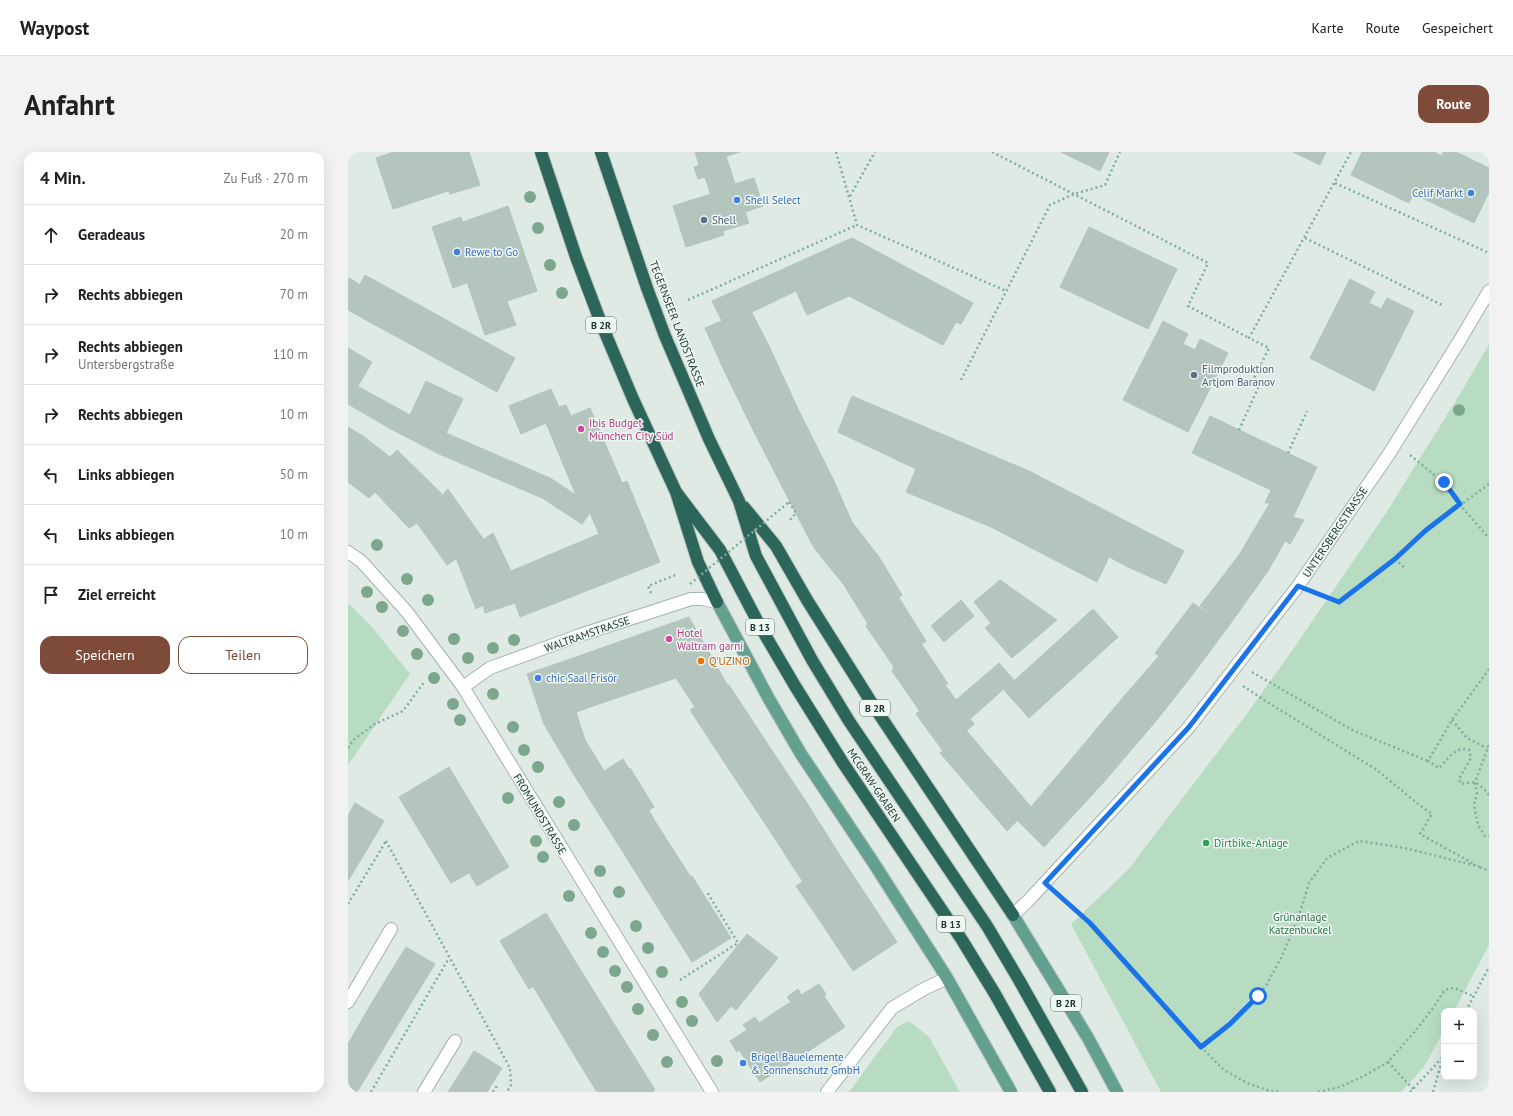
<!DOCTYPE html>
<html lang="de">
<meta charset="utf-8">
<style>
:root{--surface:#fff;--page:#f2f2f2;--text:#202124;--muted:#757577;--line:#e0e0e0;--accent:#7e4a3a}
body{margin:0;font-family:"PT Sans",sans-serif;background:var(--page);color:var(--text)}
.controls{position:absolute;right:12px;bottom:12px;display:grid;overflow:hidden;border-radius:8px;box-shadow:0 4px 16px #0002}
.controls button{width:36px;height:36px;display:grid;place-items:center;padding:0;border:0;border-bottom:1px solid var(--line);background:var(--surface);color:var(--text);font:20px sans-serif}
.stop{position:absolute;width:12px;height:12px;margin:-9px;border:3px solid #1a73e8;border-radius:50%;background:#fff}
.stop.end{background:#1a73e8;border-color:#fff;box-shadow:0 1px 4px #0008}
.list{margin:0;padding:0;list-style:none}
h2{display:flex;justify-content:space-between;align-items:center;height:52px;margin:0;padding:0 16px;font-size:17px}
h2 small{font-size:13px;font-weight:400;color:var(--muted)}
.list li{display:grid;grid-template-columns:26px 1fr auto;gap:12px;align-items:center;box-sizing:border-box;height:60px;padding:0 16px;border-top:1px solid var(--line)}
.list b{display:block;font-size:15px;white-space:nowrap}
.list p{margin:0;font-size:13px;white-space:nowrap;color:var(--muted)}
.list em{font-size:13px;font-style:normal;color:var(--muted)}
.actions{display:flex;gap:8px;padding:12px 16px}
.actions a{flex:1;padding:9px 0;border:1px solid var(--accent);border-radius:12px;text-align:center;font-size:14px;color:var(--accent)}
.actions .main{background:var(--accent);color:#fff}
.icon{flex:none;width:22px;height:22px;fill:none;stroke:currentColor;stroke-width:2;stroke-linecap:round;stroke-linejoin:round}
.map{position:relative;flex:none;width:1141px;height:940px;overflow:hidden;border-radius:12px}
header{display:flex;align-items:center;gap:24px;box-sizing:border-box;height:56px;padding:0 20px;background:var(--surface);border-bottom:1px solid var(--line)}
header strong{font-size:19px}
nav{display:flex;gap:22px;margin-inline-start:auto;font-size:14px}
.intro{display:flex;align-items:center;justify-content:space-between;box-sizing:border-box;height:96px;padding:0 24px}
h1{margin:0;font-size:28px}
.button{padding:10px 18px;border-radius:12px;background:var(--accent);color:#fff;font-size:14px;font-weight:700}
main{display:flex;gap:24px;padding:0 24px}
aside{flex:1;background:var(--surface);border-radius:12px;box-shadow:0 4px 16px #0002}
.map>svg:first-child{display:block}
.green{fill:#b7dcc1}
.building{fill:#b4c5be;stroke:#b2c4bc}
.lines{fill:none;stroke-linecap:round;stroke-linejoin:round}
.minor-casing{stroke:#a2b2ac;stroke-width:14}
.major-casing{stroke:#bcc4c2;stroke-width:14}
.highway-casing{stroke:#bcc4c2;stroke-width:14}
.path{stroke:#7fae9f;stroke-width:2.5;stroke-dasharray:2 3;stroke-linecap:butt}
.minor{stroke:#fff;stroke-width:12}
.major{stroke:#63a090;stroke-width:12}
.highway{stroke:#2c665a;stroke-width:12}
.path-bridge{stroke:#7fae9f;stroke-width:2.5;stroke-dasharray:2 3;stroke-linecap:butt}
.tree{fill:#7ca78d}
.route{stroke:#1a73e8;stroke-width:5}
.shop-dot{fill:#3f7fe0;stroke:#eff7f3;stroke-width:1.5}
.service-dot{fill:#5c6f8a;stroke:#eff7f3;stroke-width:1.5}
.hotel-dot{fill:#d1479c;stroke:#eff7f3;stroke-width:1.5}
.food-dot{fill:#e8710a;stroke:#eff7f3;stroke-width:1.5}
.leisure-dot{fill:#2e9e5b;stroke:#eff7f3;stroke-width:1.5}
.labels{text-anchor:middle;stroke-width:3;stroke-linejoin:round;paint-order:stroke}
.shield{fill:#eff7f3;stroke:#5e736d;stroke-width:1}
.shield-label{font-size:10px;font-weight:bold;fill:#203a33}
.shop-label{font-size:11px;fill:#366cbe;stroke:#eff7f3;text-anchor:start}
.service-label{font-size:11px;fill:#4e5e75;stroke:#eff7f3;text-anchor:start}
.street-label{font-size:11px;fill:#203a33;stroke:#eff7f3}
.hotel-label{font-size:11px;fill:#b23c85;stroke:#eff7f3;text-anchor:start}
.food-label{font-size:11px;fill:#c56008;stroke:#eff7f3;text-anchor:start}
.leisure-label{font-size:11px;fill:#27864d;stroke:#eff7f3;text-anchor:start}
.park-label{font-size:11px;fill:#2b7145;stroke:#eff7f3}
</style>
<header>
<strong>Waypost</strong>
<nav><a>Karte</a><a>Route</a><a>Gespeichert</a></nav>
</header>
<div class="intro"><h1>Anfahrt</h1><a class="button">Route</a></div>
<main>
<aside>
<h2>4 Min.<small>Zu Fuß · 270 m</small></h2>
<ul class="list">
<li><svg class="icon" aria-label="ahead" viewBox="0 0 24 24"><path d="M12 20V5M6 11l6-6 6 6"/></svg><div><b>Geradeaus</b></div><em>20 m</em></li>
<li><svg class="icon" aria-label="right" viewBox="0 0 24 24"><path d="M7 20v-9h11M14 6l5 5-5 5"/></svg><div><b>Rechts abbiegen</b></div><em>70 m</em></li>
<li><svg class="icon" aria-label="right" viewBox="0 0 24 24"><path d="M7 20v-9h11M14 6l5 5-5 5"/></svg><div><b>Rechts abbiegen</b><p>Untersbergstraße</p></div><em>110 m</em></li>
<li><svg class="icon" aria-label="right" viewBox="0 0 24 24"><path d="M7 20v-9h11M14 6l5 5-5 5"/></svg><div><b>Rechts abbiegen</b></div><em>10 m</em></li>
<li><svg class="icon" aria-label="left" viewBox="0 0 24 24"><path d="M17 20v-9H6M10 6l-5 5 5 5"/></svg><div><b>Links abbiegen</b></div><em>50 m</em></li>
<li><svg class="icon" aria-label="left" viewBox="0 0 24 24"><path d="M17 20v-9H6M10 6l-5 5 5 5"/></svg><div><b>Links abbiegen</b></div><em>10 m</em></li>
<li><svg class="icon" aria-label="arrive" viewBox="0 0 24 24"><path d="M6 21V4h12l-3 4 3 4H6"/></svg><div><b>Ziel erreicht</b></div></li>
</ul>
<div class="actions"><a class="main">Speichern</a><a>Teilen</a></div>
</aside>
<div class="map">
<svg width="1141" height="940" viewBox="0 0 1141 940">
<rect width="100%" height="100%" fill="#dfeae5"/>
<path class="green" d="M1141,192V793L1106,859H1096V878L1076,915L1053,940H813L723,772L779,719L898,563L948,493L1038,361L1115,237Z
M0,451L24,475L62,522L0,613Z
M561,869L581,885L612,940H501L549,875Z"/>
<path class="building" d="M46,0H88L100,39L45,57L28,6Z
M88,0H121L132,33L102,42Z
M347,0H392L351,13Z
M713,0H761L752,19Z
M945,0H978L972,13Z
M1014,0H1086L1061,51L1003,23Z
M1086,0L1094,4L1095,0H1108L1141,16V40L1126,71L1066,42Z
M378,4L387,32L406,26L415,54L397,60L401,71L375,79L357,25L350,27L346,15Z
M363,42L376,83L338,95L325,54Z
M160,54L189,139L159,149L168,173L137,183L119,130L134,125L115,70Z
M113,65L134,125L105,136L84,75Z
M741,75L829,117L800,177L712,135Z
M504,86L625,151L613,172L608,170L595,193L501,144L459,163L448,139L404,160L402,157L374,169L364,149Z
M17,123L167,206L149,240L0,158V154Z
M1,126L11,132L0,153V128Z
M1002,127L1027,140L1021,151L1033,157L1039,146L1066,159L1026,239L962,206Z
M402,157L420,192L374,214L357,176Z
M815,169L840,182L835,192L847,198L852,187L880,201L840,280L775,248Z
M420,192L451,259L406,280L374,214Z
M0,196L24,210L10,234L0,228Z
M0,229L62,263L98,281L202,326L228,343L234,341L241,362L234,372L194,346L91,302L43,277L0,252Z
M78,229L115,247L98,281L62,263Z
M203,237L211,255L218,253L223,264L242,256L274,331L236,347L234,341L228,343L198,271L173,282L161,254Z
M504,244L681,319L664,353L761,405L749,430L643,375L558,340L568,317L490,280Z
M451,259L485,327L441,348L406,280Z
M862,264L969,315L945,365L922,351H917L923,338L844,301Z
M0,275L15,284L42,305L27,340L21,346L0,330Z
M49,298L94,342L69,371L61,376L27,340L42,305Z
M681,319L836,399L818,432L778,414L664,353Z
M485,327L504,370L531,405L496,433L466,396L441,348Z
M279,329L312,410L172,465L167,451L163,419L251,382L236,347Z
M100,337L136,388L99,413L69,371Z
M922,351L945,365L956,368L942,392L937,389L920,419L891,403Z
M145,381L163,419L167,451L137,461L135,453L128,457L108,406Z
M891,403L920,419L880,475L852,454Z
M531,405L554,443L520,472L496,433Z
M652,428L709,468L664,506L637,476L643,471L626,450Z
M551,446L578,489L546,515L518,474Z
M613,448L626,464L596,490L583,474Z
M845,451L880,475L842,526L807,501Z
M745,457L770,485L681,566L656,538Z
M341,465L380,534L347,555L328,526L248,553L231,504Z
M574,493L600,532L597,533L571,558L544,519L546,515Z
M231,504L248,553L196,572L179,522Z
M811,504L842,526L808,569L778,542Z
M651,511L666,528L622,567L608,548Z
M381,533L419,591L380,616L342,558Z
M597,533L626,572L595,599L568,562Z
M778,542L808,569L756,630L696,695L669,668L683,655Z
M228,560L237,588L247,604L223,618L196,572Z
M618,578L683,655L659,679L592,601Z
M419,591L457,648L418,673L380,616Z
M247,604L256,619L275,607L281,617L282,616L306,655L301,658L305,666L268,689L223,618Z
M101,615L161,715L129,734L121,721L103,731L51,645Z
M457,648L493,705L455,730L418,673Z
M7,651L36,669L0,729V664Z
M305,666L342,724L305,748L268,689Z
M493,705L522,749L478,778L448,734Z
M344,724L383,786L344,810L305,748Z
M522,749L549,790L505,819L478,778Z
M198,761L227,809L181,837L152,789Z
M399,782L430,806L388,858L383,854L369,870L351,842Z
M58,795L87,812L52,869L23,852Z
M227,809L268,875L225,901L185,834Z
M471,832L478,842L476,844L497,875L455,903L427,860L443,850L439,845L450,837L453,843Z
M23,852L52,869L17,927L0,917V892Z
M427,860L455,903L412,930L391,898L389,900L382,889L399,878L395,873L407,865L411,871Z
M268,875L307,938L304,940H249L225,901Z
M126,899L154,916L139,940H100Z
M0,917L17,927L9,940H0Z"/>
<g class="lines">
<g class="minor-casing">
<path id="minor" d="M0,400L13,409L59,460L115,535L364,940
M115,535L142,516L232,483L343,447H354L369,450
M665,763L680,749L841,575L950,434L1041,302L1112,188L1141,139
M0,850L43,777
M76,940L107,889
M479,940L544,856L576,837L599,826"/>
</g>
<g class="major-casing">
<path id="major" d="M369,450L421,547L453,602L525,710L599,826L663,940
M665,763L740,886L769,940"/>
</g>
<g class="highway-casing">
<path id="highway" d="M193,0L228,105L253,171L285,247L328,340L350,410L369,450
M253,0L299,136L317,184L361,287L391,349L408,404L464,508L501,569L639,774L671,828L734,940
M328,340L372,398L413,476L447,534L495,611L614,788L647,842L702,940
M396,355L428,394L459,448L525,553L665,763"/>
</g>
<path class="path" d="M488,0L509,73L658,139
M644,0L860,111L840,154L901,186
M987,31L1141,101
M502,44L527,0
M957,86L1096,154
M340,148L509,73
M613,228L702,53L726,42L757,33L772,0
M904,230L921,196L901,186L1003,0
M891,278L911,234
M940,301L959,259
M1062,303L1096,331L1112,353L1141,386
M441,350L448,361L442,368
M1047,407L1057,416
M967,440L991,450L1047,407L1077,379L1141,332
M303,441L300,434L330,422
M1141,517L1104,568L1080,609L1091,616C1099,608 1108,593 1121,598L1123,606L1111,627L1113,632L1127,630L1136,637L1141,643
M904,520L1004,578L1080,609
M895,534L916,548L1029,618L1070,652L1084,662L1072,682L1128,713
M1104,568L1119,586L1139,596
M1141,593L1127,630L1129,642L1126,653L1130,673L1137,684H1141
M0,596L5,588L27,572L55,559L77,529
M38,689L162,916L163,933L159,940
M1132,715L1141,719
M709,742L742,771L853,895L876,918L899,931L922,939L933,940
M0,752L38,689
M332,828L390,791L359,740
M1118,859L1141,815
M853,895L897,858L918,834L933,806L940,790L952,760L961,731L979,706L1011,689L1057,696L1133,715
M1040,910L1065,937
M23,940L101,806
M145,940L150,932
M970,940L992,935L1016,924L1040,910L1069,877L1085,856L1096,839L1102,836L1109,837L1125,844
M1062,940L1094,906
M1085,940L1096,902"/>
<use href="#minor" class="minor"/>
<use href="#major" class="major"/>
<use href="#highway" class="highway"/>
<path class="path-bridge" d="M342,432L441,350"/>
</g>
<g class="tree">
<circle cx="182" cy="45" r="6"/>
<circle cx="190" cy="76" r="6"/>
<circle cx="202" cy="113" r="6"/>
<circle cx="214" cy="141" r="6"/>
<circle cx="1111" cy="258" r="6"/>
<circle cx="29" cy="393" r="6"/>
<circle cx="59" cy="427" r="6"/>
<circle cx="19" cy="440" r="6"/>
<circle cx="80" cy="448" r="6"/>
<circle cx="34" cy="455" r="6"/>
<circle cx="55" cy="479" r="6"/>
<circle cx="106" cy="487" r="6"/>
<circle cx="166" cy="488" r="6"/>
<circle cx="145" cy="496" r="6"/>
<circle cx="69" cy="502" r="6"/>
<circle cx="120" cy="506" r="6"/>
<circle cx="86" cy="526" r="6"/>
<circle cx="145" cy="542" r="6"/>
<circle cx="105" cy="552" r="6"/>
<circle cx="112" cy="568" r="6"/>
<circle cx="165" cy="575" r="6"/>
<circle cx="176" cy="598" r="6"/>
<circle cx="190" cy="615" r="6"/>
<circle cx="160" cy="646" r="6"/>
<circle cx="211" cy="650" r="6"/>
<circle cx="226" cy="673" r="6"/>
<circle cx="188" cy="689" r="6"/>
<circle cx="195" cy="705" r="6"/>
<circle cx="252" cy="719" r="6"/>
<circle cx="271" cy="740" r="6"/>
<circle cx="221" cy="744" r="6"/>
<circle cx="288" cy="774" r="6"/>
<circle cx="243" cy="781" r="6"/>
<circle cx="300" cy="796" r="6"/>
<circle cx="255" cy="800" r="6"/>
<circle cx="267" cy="819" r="6"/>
<circle cx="314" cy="820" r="6"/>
<circle cx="279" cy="835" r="6"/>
<circle cx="334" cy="850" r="6"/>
<circle cx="290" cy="857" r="6"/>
<circle cx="344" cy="869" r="6"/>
<circle cx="305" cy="883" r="6"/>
<circle cx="369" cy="909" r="6"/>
<circle cx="319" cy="910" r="6"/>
</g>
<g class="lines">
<path class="route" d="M910,844L882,872L853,895L742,771L697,731L841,575L950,434L991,450L1047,407L1077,379L1112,352L1096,330"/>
</g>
<g class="shop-dot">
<circle cx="1123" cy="41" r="4"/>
<circle cx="389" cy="48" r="4"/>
<circle cx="109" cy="100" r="4"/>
<circle cx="190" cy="526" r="4"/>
<circle cx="395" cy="911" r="4"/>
</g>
<g class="service-dot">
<circle cx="356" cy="68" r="4"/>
<circle cx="846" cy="223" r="4"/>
</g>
<g class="hotel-dot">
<circle cx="233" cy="277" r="4"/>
<circle cx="321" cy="487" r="4"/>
</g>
<circle class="food-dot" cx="353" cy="509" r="4"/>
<circle class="leisure-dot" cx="858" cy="691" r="4"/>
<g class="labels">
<g class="shield">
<rect x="238" y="165" width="30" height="16" rx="3"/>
<rect x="398" y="467" width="28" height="16" rx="3"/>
<rect x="512" y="548" width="30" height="16" rx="3"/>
<rect x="589" y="764" width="28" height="16" rx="3"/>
<rect x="703" y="843" width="30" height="16" rx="3"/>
</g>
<g class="shield-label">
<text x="253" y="177">B 2R</text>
<text x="412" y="479">B 13</text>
<text x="527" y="560">B 2R</text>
<text x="603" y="776">B 13</text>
<text x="718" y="855">B 2R</text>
</g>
<g class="shop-label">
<text x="1115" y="45" text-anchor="end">Celif Markt</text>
<text x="397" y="52">Shell Select</text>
<text x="117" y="104">Rewe to Go</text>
<text x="198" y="530">chic Saal Frisör</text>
<text x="403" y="909">Brigel Bauelemente<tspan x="403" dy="13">&amp; Sonnenschutz GmbH</tspan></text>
</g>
<g class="service-label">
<text x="364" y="72">Shell</text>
<text x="854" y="221">Filmproduktion<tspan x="854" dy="13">Artjom Baranov</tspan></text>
</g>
<g class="street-label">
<text transform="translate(329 172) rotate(69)" y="4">TEGERNSEER LANDSTRASSE</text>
<text transform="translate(987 380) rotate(-56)" y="4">UNTERSBERGSTRASSE</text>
<text transform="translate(239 482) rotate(-19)" y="4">WALTRAMSTRASSE</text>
<text transform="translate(526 633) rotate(56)" y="4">MCGRAW-GRABEN</text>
<text transform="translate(192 662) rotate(59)" y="4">FROMUNDSTRASSE</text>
</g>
<g class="hotel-label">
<text x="241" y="275">Ibis Budget<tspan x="241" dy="13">München City Süd</tspan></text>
<text x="329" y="485">Hotel<tspan x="329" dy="13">Waltram garni</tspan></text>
</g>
<g class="food-label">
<text x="361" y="513">Q'UZINO</text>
</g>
<g class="leisure-label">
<text x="866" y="695">Dirtbike-Anlage</text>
</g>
<g class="park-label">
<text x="952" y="769">Grünanlage<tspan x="952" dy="13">Katzenbuckel</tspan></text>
</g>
</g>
</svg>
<div class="controls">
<button>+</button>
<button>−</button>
</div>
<div class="stop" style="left:910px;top:844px"></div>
<div class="stop end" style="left:1096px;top:330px"></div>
</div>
</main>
